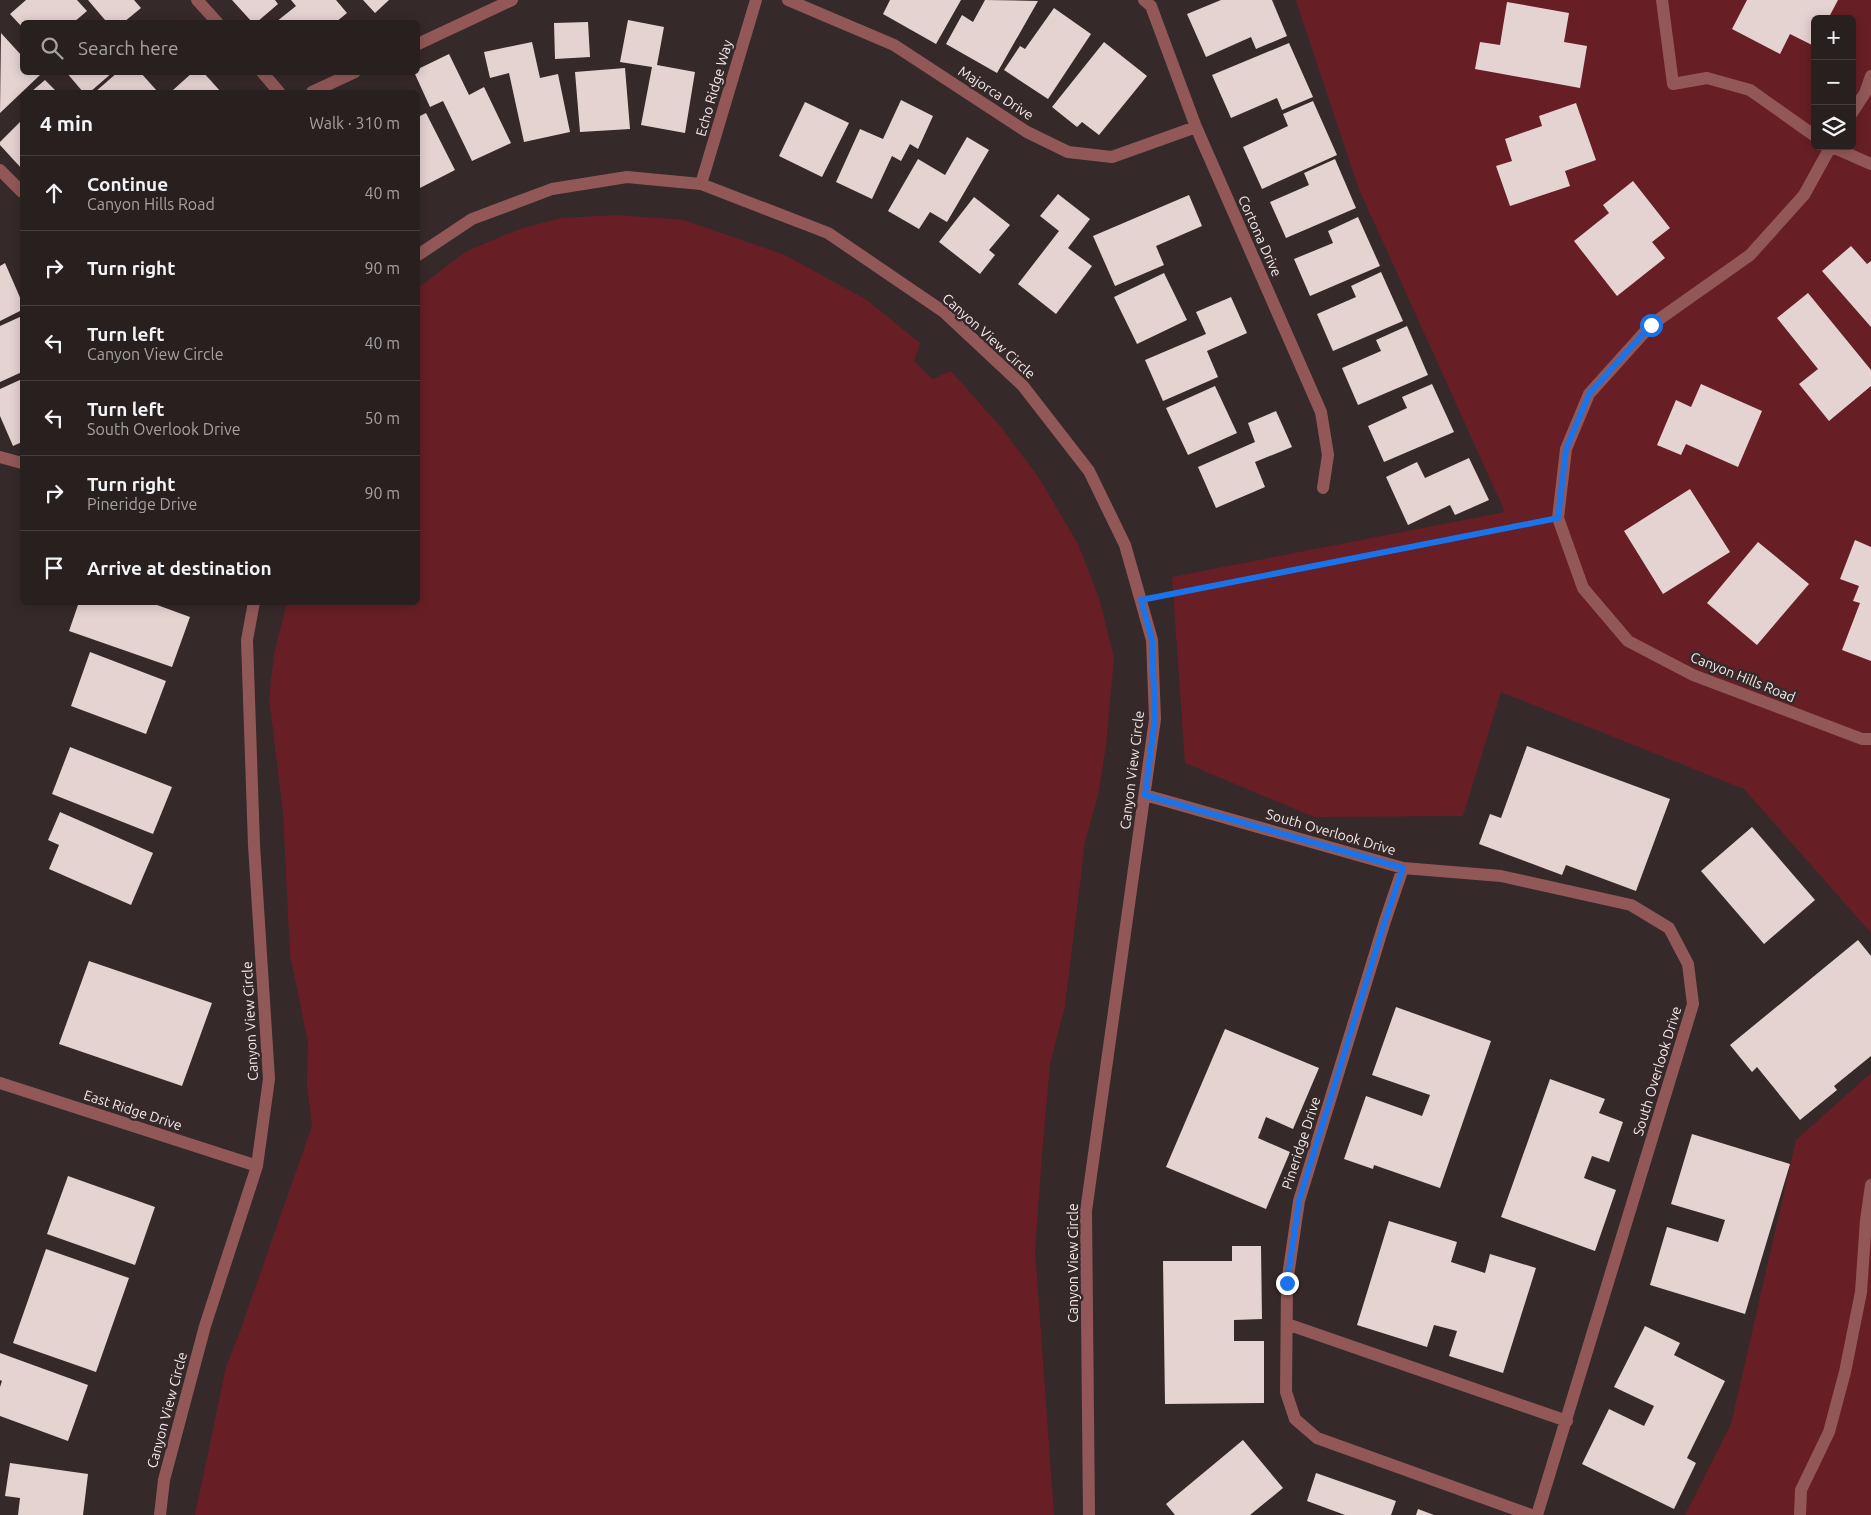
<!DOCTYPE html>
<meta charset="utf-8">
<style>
:root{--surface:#281f1f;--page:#302728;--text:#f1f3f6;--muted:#a5a2a4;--line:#443d3d}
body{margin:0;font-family:Ubuntu,sans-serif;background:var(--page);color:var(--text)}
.controls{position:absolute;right:15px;top:15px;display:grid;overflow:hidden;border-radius:8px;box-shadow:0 2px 12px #0003}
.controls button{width:45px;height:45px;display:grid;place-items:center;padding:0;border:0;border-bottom:1px solid var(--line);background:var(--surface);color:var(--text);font:25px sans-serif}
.stop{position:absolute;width:15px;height:15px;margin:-11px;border:4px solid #1a73e8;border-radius:50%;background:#fff}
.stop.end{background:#1a73e8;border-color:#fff;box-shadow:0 1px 5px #0008}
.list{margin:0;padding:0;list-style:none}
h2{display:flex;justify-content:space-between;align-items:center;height:65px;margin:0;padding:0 20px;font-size:21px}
h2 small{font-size:16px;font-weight:400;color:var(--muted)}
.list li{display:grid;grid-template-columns:32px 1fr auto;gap:15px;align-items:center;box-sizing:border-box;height:75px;padding:0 20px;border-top:1px solid var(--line)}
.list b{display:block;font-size:19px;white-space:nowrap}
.list p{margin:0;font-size:16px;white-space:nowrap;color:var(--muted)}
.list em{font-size:16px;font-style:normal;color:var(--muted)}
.icon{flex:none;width:28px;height:28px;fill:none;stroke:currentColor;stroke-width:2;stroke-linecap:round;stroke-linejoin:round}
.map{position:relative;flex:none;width:1871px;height:1515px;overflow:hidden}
.search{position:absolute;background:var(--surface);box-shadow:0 2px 12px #0003;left:20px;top:20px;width:400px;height:55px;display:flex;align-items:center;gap:12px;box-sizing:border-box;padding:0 18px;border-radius:8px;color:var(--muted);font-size:19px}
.panel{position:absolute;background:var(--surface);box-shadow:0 2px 12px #0003;left:20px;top:90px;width:400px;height:515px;border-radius:8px}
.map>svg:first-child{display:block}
.green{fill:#671f25;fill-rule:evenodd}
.building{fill:#e5d3d2}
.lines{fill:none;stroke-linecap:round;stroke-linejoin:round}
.path{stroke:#837878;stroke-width:3;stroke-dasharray:2.5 2.5;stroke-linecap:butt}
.minor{stroke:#925858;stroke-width:12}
.route{stroke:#1a73e8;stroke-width:6}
.labels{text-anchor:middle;stroke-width:5;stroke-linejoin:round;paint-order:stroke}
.street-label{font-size:14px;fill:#f3eae9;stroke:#362929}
</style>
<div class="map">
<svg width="1871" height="1515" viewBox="0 0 1871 1515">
<rect width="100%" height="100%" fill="#362929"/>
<path class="green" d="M1296,0H1871V933L1744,789L1501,692L1463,816L1314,817L1185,763L1172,577L1505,512L1359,189ZM1815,19H1852V146H1815Z
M618,215L684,220L785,255L867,300L920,343L914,361L933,379L951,371L1000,426L1039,478L1078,544L1099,598L1114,658L1106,746L1098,795L1085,842L1065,1006L1050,1064L1042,1154L1035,1250L1054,1515H195L226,1367L239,1334L312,1126L307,1086L308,1042L290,955L283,813L269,697L274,654L287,603L418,602V288L465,252L519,229L561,218Z
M1871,1073V1515H1685L1731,1424L1796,1140Z"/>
<path class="building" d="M26,0H77L87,11L74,22H22V27L10,14Z
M88,0H134L141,8L124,22H102L105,20Z
M232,0H275L278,4L257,22H252Z
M291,0H336L347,13L336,22H276L296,6Z
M363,0H389L375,13Z
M890,0H961L936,44L883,14Z
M985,0L1038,1L997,73L946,44L962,15L973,22Z
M1221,0H1272L1287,36L1256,49L1251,37L1206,57L1187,14Z
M1747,0H1838L1828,19H1815L1814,46L1790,34L1780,54L1732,29Z
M1507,2L1569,13L1564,42L1587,46L1580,88L1475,69L1480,42L1500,45Z
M1054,8L1091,34L1048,99L1004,70L1020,46L1025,49Z
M628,20L664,27L657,65L695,72L685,133L641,125L652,67L620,62Z
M588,22L590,57L555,59L554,23Z
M1,33L22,56V72H38L40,75L0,113Z
M532,42L540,78L558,74L570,132L524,142L509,73L490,78L484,52Z
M1104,42L1147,76L1099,135L1082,122L1077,127L1052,107Z
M1289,43L1313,97L1282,110L1277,98L1231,118L1212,75Z
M449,54L469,95L484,87L511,143L472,161L443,101L430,107L414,72H418V69Z
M625,68L630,129L580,132L575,72Z
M66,72H113L90,92H83Z
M118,72H140L158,92H95Z
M193,72H203L221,92H175L173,90Z
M45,80L57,92H31Z
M901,100L933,116L918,149L910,144L901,161L892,156L872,199L836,182L860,129L883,139Z
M1313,101L1337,155L1262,189L1243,147L1288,126L1283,114Z
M805,102L849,123L822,177L779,156Z
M1576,103L1596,160L1565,171L1570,186L1510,206L1496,166L1512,161L1505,139L1542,126L1539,116Z
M426,113L455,170L418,189V117Z
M22,120V169L0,145V142Z
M967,137L989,150L947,222L930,212L919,229L888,211L918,159L945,175Z
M1335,159L1356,208L1286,238L1270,202L1309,185L1304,173Z
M1633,181L1670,228L1652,242L1665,258L1617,296L1574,241L1609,213L1603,205Z
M1058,194L1090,219L1068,248L1092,266L1056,314L1018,284L1059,231L1040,216Z
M1189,195L1202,226L1156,246L1164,265L1115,286L1093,236Z
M974,197L1010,225L989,250L995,255L980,274L939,242Z
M1358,217L1380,266L1310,296L1294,259L1333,243L1328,231Z
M1851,246L1867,264L1871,261V327L1822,271Z
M5,263L22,302V310L0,321V266Z
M1381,272L1403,321L1333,351L1317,314L1356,297L1351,286Z
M1164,273L1187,320L1137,344L1114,297Z
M1808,293L1871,370V386L1829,421L1799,384L1818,369L1777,318Z
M1231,297L1247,333L1207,351L1218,377L1163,401L1145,360L1206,334L1196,312Z
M22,316V372L0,382V326Z
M1407,326L1428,375L1358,405L1342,368L1381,351L1376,340Z
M22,379V442L13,446L0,416V389Z
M1432,384L1454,432L1384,462L1368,426L1407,408L1402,397Z
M1701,384L1762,411L1738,467L1686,444L1681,455L1657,445L1676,400L1691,407Z
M1215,386L1237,433L1188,455L1166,408Z
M1276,411L1292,447L1255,462L1265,487L1216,508L1198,467L1255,442L1248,423Z
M1469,458L1489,500L1455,515L1450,505L1408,525L1386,477L1417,462L1425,478Z
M1690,489L1730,552L1663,594L1624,531Z
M1855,540L1871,547V661L1842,650L1860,603L1853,601L1859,586L1840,579Z
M1758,542L1809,584L1757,645L1707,603Z
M79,602H149L190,617L172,667L69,631Z
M90,652L166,681L146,734L71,706Z
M1527,746L1670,799L1636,891L1566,865L1562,875L1479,844L1490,814L1501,818Z
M70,747L172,787L153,834L52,794Z
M60,812L153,853L131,905L49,869L59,845L48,840Z
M1752,827L1815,900L1764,944L1701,871Z
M1858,940L1871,956V1056L1834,1086L1837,1090L1800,1120L1757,1067L1752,1072L1730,1045Z
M89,961L212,1003L182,1086L59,1044Z
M1396,1007L1491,1041L1440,1188L1374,1165L1373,1169L1344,1159L1366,1096L1422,1116L1430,1095L1372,1075Z
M1225,1029L1319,1068L1293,1129L1266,1117L1258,1138L1290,1152L1266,1209L1166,1167Z
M1550,1079L1605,1099L1599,1113L1623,1122L1609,1162L1592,1156L1584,1178L1616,1190L1595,1251L1501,1217Z
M1692,1134L1790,1164L1745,1314L1650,1285L1667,1227L1718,1242L1725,1220L1671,1204Z
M68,1176L155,1207L135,1265L47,1234Z
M1389,1221L1457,1242L1451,1262L1485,1273L1490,1254L1536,1268L1503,1373L1449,1356L1457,1331L1434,1325L1427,1347L1357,1325Z
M1232,1246H1261L1262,1319L1234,1320V1341H1264V1403L1165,1404L1163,1261H1232Z
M46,1249L129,1278L96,1372L13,1343Z
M1645,1326L1680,1343L1674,1355L1725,1381L1687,1458L1696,1463L1674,1509L1582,1464L1609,1409L1644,1426L1654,1406L1614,1387Z
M0,1353L88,1385L68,1441L0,1416V1387L2,1381L0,1380Z
M1243,1440L1283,1488L1250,1515H1175L1166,1504Z
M10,1463L88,1474L83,1515H18L20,1498L5,1496Z
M1316,1473L1396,1501L1391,1515H1345L1307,1501Z
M1418,1509L1434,1515H1416Z"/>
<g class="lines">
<path class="path" d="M1164,595L1536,523"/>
<path class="minor" d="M197,0L217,22
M788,0L894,45L1027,132L1068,152L1112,157L1196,127
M1144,0L1151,6L1196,127L1321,412L1328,455L1323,488
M1662,0L1673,84L1707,78L1750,90L1815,136
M418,44L512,0
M262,72L279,92
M312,92L355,72
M1852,113L1865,93L1871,76
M1830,146L1871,164
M1831,146L1804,195L1750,255L1651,325L1589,394L1566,449L1558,518L1583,588L1628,641L1693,675L1862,739H1871
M0,170L22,192
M701,184L756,0
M418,255L472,219L552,189L627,177L701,184L828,233L944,312L1023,386L1089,471L1125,545L1152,640L1155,719L1086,1211L1089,1515
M0,457L22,463
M1145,795L1403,868L1501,876L1631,905L1669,928L1688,964L1693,1004L1537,1515
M1403,868L1385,921L1299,1201L1287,1283L1286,1392L1295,1419L1317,1438L1531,1515
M0,1083L257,1166
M1287,1324L1567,1421
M160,1515L164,1480L205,1326L257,1166L269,1079L254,845L247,640L254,602
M1800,1515L1801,1490L1829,1432L1845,1372L1861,1292L1866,1220L1871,1185"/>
</g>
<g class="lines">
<path class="route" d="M1287,1283L1299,1201L1385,921L1403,868L1145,795L1155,719L1152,640L1141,600L1558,518L1566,449L1589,394L1651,325"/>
</g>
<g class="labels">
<g class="street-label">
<text transform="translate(714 88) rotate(-74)" y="5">Echo Ridge Way</text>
<text transform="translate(996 93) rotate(33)" y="5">Majorca Drive</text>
<text transform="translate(1260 236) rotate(66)" y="5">Cortona Drive</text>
<text transform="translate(989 336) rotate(42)" y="5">Canyon View Circle</text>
<text transform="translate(1743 677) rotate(22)" y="5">Canyon Hills Road</text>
<text transform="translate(1132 770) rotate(-83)" y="5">Canyon View Circle</text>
<text transform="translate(1331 832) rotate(16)" y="5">South Overlook Drive</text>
<text transform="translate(250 1021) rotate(-93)" y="5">Canyon View Circle</text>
<text transform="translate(1657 1071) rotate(-73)" y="5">South Overlook Drive</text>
<text transform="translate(133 1110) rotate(18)" y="5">East Ridge Drive</text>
<text transform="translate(1301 1143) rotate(-72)" y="5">Pineridge Drive</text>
<text transform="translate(1073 1263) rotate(-90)" y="5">Canyon View Circle</text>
<text transform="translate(167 1410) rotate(-75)" y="5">Canyon View Circle</text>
</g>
</g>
</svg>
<div class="controls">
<button>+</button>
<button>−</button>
<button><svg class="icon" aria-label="layers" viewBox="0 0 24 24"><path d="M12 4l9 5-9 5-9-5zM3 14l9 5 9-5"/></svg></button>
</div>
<div class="stop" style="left:1651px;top:325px"></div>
<div class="stop end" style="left:1287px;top:1283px"></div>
<div class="search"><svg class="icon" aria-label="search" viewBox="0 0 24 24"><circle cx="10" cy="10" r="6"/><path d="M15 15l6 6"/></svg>Search here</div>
<section class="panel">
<h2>4 min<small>Walk · 310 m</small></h2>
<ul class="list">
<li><svg class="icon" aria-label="ahead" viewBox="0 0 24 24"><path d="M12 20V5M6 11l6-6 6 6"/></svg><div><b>Continue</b><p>Canyon Hills Road</p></div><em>40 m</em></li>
<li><svg class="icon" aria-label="right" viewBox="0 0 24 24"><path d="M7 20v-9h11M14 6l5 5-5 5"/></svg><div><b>Turn right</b></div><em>90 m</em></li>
<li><svg class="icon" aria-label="left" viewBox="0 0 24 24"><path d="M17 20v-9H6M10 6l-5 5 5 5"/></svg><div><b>Turn left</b><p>Canyon View Circle</p></div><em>40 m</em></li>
<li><svg class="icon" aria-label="left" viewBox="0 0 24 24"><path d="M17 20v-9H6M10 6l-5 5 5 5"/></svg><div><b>Turn left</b><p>South Overlook Drive</p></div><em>50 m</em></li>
<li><svg class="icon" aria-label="right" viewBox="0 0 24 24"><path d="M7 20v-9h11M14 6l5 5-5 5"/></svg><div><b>Turn right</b><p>Pineridge Drive</p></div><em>90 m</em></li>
<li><svg class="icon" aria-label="arrive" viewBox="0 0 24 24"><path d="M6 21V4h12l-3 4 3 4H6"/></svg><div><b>Arrive at destination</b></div></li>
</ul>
</section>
</div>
